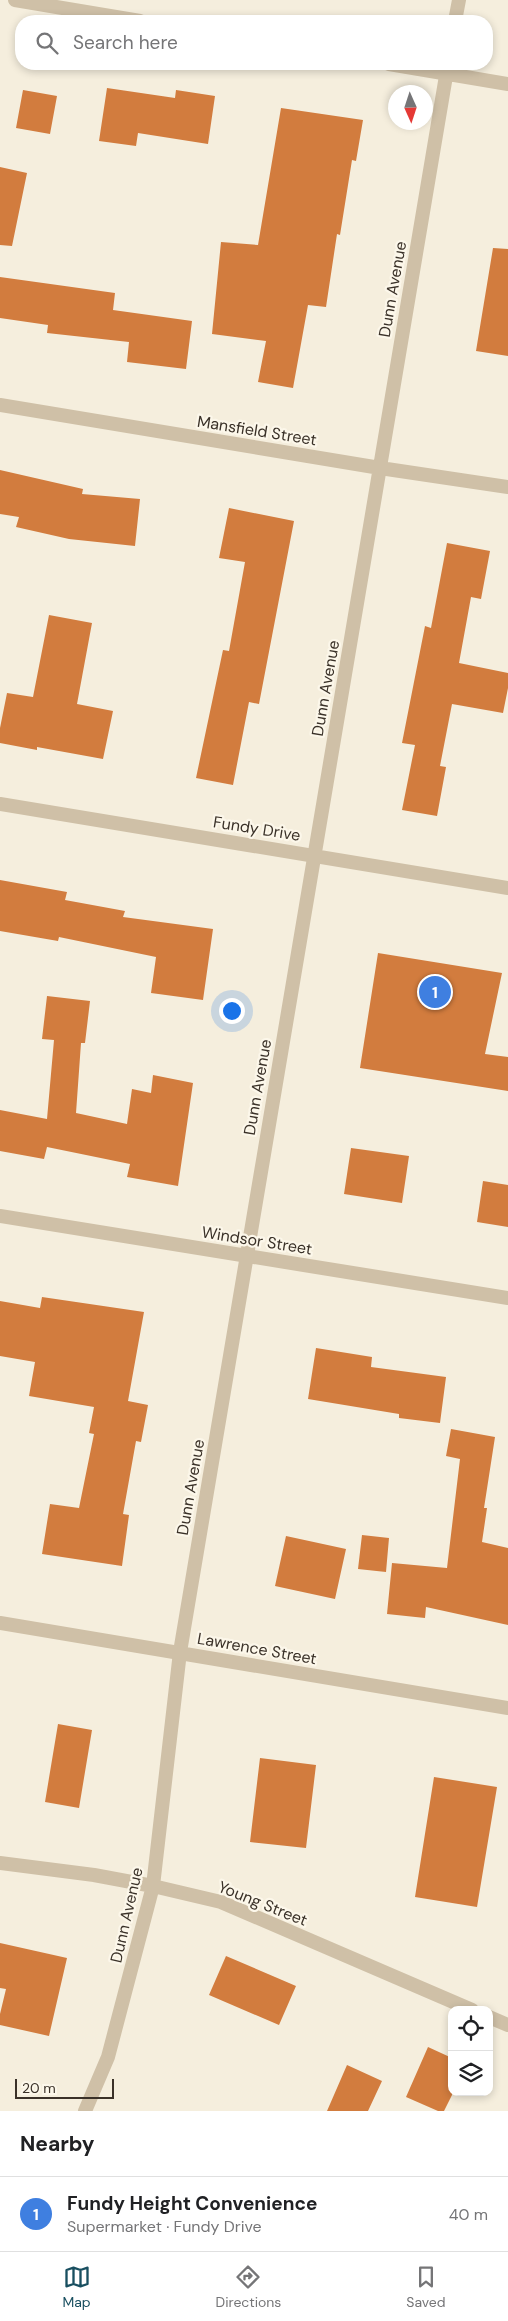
<!DOCTYPE html>
<meta charset="utf-8">
<style>
:root{--surface:#fff;--page:#f6f6f6;--text:#202124;--muted:#757577;--line:#e0e0e0;--accent:#194f60}
body{margin:0;font-family:"DM Sans",sans-serif;background:var(--page);color:var(--text)}
.controls{position:absolute;right:15px;bottom:15px;display:grid;overflow:hidden;border-radius:10px;box-shadow:0 2px 8px #0003}
.controls button{width:45px;height:45px;display:grid;place-items:center;padding:0;border:0;border-bottom:1px solid var(--line);background:var(--surface);color:var(--text);font:25px sans-serif}
.compass{position:absolute;left:388px;top:85px;width:45px;height:45px;border-radius:50%;background:var(--surface);box-shadow:0 2px 8px #0003;rotate:177deg}
.scale{position:absolute;left:15px;bottom:12px;width:99px;box-sizing:border-box;padding-left:5px;border:2px solid #3a3128;border-top:0;font-size:14px;line-height:18px;white-space:nowrap;color:#3a3128;-webkit-text-stroke:4px #fcf7ea;paint-order:stroke}
.you{position:absolute;left:231px;top:1010px;width:18px;height:18px;margin:-12px;border:4px solid #fff;border-radius:50%;background:#1a73e8;box-shadow:0 0 0 8px #1a73e833}
.badge{display:grid;place-items:center;width:32px;height:32px;border-radius:50%;background:var(--accent);color:#fff;font-size:16px;font-weight:700}
.pin{position:absolute;translate:-50% -50%;border:2px solid #fff;box-shadow:0 1px 5px #0006}
.list{margin:0;padding:0;list-style:none}
h2{display:flex;justify-content:space-between;align-items:center;height:65px;margin:0;padding:0 20px;font-size:21px}
h2 small{font-size:16px;font-weight:400;color:var(--muted)}
.list li{display:grid;grid-template-columns:32px 1fr auto;gap:15px;align-items:center;box-sizing:border-box;height:75px;padding:0 20px;border-top:1px solid var(--line)}
.list b{display:block;font-size:19px;white-space:nowrap}
.list p{margin:0;font-size:16px;white-space:nowrap;color:var(--muted)}
.list em{font-size:16px;font-style:normal;color:var(--muted)}
.icon{flex:none;width:28px;height:28px;fill:none;stroke:currentColor;stroke-width:2;stroke-linecap:round;stroke-linejoin:round}
.map{position:relative;flex:none;width:508px;height:2111px;overflow:hidden}
.search{position:absolute;background:var(--surface);box-shadow:0 2px 8px #0003;left:15px;right:15px;top:15px;height:55px;display:flex;align-items:center;gap:12px;box-sizing:border-box;padding:0 18px;border-radius:20px;color:var(--muted);font-size:19px}
.sheet{height:140px;background:var(--surface)}
nav{display:flex;justify-content:space-around;align-items:center;box-sizing:border-box;height:70px;border-top:1px solid var(--line);background:var(--surface);font-size:14px;color:var(--muted)}
nav a{display:grid;justify-items:center;gap:2px}
nav .on{color:var(--accent)}
.map>svg:first-child{display:block}
.building{fill:#d27c3e}
.lines{fill:none;stroke-linecap:round;stroke-linejoin:round}
.minor{stroke:#cfc0a7;stroke-width:14}
.labels{text-anchor:middle;stroke-width:4.5;stroke-linejoin:round;paint-order:stroke}
.street-label{font-size:16px;fill:#3a3128;stroke:#fcf7ea}
</style>
<div class="map">
<svg width="508" height="2111" viewBox="0 0 508 2111">
<rect width="100%" height="100%" fill="#f5eedd"/>
<path class="building" d="M107,88L175,98L176,90L215,96L208,144L138,133L136,146L99,141Z
M23,90L57,96L50,134L16,128Z
M281,108L363,120L356,161L352,160L340,235L337,234L326,307L308,305L293,388L258,382L266,341L212,334L221,242L258,245Z
M0,167L27,173L12,246L0,245Z
M493,248L508,249V356L476,351Z
M0,277L115,293L113,310L192,321L186,369L127,362L129,342L47,333L48,325L0,318Z
M0,470L83,489L82,494L140,499L135,546L69,539L16,527L19,517L0,514Z
M229,508L294,521L259,704L249,702L233,785L196,778L223,650L229,651L245,562L219,558Z
M447,543L490,551L481,599L471,597L459,663L508,673V688L503,713L452,704L440,766L446,767L437,816L402,810L415,745L402,743L425,626L431,628Z
M49,615L92,623L77,704L113,711L103,759L37,747V750L0,743V728L7,693L33,697Z
M0,880L67,892L65,900L125,911L123,917L213,929L203,1000L151,993L156,957L59,937L58,941L0,931Z
M378,953L502,973L485,1054L508,1057V1091L360,1068Z
M47,996L90,1001L85,1043H81L76,1113L127,1124L132,1089L151,1093L153,1075L193,1083L178,1186L127,1177L130,1164L47,1147L44,1159L0,1151V1110L47,1119L54,1040L42,1039Z
M351,1148L409,1156L402,1203L344,1194Z
M483,1181L508,1185V1227L477,1222Z
M42,1297L144,1312L128,1401L148,1405L141,1442L136,1441L123,1514L129,1515L122,1566L42,1554L50,1504L79,1508L94,1434L89,1433L94,1407L29,1396L35,1362L0,1356V1301L40,1308Z
M316,1348L372,1357L371,1367L446,1377L440,1423L399,1418V1414L308,1399Z
M451,1429L495,1437L484,1508H487L482,1542L508,1548V1625L426,1607L425,1618L387,1614L392,1563L447,1568L460,1459L446,1456Z
M362,1535L389,1538L386,1572L358,1569Z
M286,1536L346,1549L335,1599L275,1586Z
M58,1724L92,1730L79,1808L45,1802Z
M260,1758L316,1765L306,1848L250,1842Z
M434,1777L497,1787L477,1907L415,1897Z
M0,1943L67,1958L49,2036L0,2025V2014L6,1989L0,1988Z
M226,1956L296,1986L279,2025L209,1995Z
M428,2047L452,2058V2095L444,2111H438L406,2097Z
M347,2065L382,2081L368,2111H327Z"/>
<g class="lines">
<path class="minor" d="M15,0L140,21
M455,21L459,0
M389,64L508,84
M0,405L380,468L508,487
M0,804L508,888
M0,1216L508,1298
M0,1623L508,1708
M0,1863L94,1875L153,1886L221,1902L472,2010
M489,2017L508,2025
M85,2111L108,2057L153,1886L180,1652L448,64"/>
</g>
<g class="labels">
<g class="street-label">
<text transform="translate(392 289) rotate(-80)" y="6">Dunn Avenue</text>
<text transform="translate(257 430) rotate(9)" y="6">Mansfield Street</text>
<text transform="translate(325 688) rotate(-80)" y="6">Dunn Avenue</text>
<text transform="translate(257 828) rotate(9)" y="6">Fundy Drive</text>
<text transform="translate(257 1087) rotate(-80)" y="6">Dunn Avenue</text>
<text transform="translate(257 1240) rotate(9)" y="6">Windsor Street</text>
<text transform="translate(190 1487) rotate(-80)" y="6">Dunn Avenue</text>
<text transform="translate(257 1648) rotate(10)" y="6">Lawrence Street</text>
<text transform="translate(263 1903) rotate(22)" y="6">Young Street</text>
<text transform="translate(126 1915) rotate(-77)" y="6">Dunn Avenue</text>
</g>
</g>
</svg>
<div class="controls">
<button><svg class="icon" aria-label="locate" viewBox="0 0 24 24"><circle cx="12" cy="12" r="6"/><path d="M12 2v4M12 18v4M2 12h4M18 12h4"/></svg></button>
<button><svg class="icon" aria-label="layers" viewBox="0 0 24 24"><path d="M12 4l9 5-9 5-9-5zM3 14l9 5 9-5"/></svg></button>
</div>
<svg class="compass" viewBox="-18 -18 36 36"><path d="M0-13l5 13h-10z" fill="#e53935"/><path d="M0 13l5-13h-10z" fill="#757577"/></svg>
<div class="scale">20 m</div>
<div class="you"></div>
<div class="pin badge" style="left:435px;top:992px;background:#3f7fe0">1</div>
<div class="search"><svg class="icon" aria-label="search" viewBox="0 0 24 24"><circle cx="10" cy="10" r="6"/><path d="M15 15l6 6"/></svg>Search here</div>
</div>
<section class="sheet">
<h2>Nearby<small></small></h2>
<ul class="list">
<li><span class="badge" style="background:#3f7fe0">1</span><div><b>Fundy Height Convenience</b><p>Supermarket · Fundy Drive</p></div><em>40 m</em></li>
</ul>
</section>
<nav>
<a class="on"><svg class="icon" aria-label="map" viewBox="0 0 24 24"><path d="M3 6l6-2 6 2 6-2v14l-6 2-6-2-6 2zM9 4v14M15 6v14"/></svg>Map</a>
<a><svg class="icon" aria-label="directions" viewBox="0 0 24 24"><path d="M12 3l9 9-9 9-9-9zM9 14v-3h6M13 9l2 2-2 2"/></svg>Directions</a>
<a><svg class="icon" aria-label="saved" viewBox="0 0 24 24"><path d="M7 4h10v16l-5-4-5 4z"/></svg>Saved</a>
</nav>
